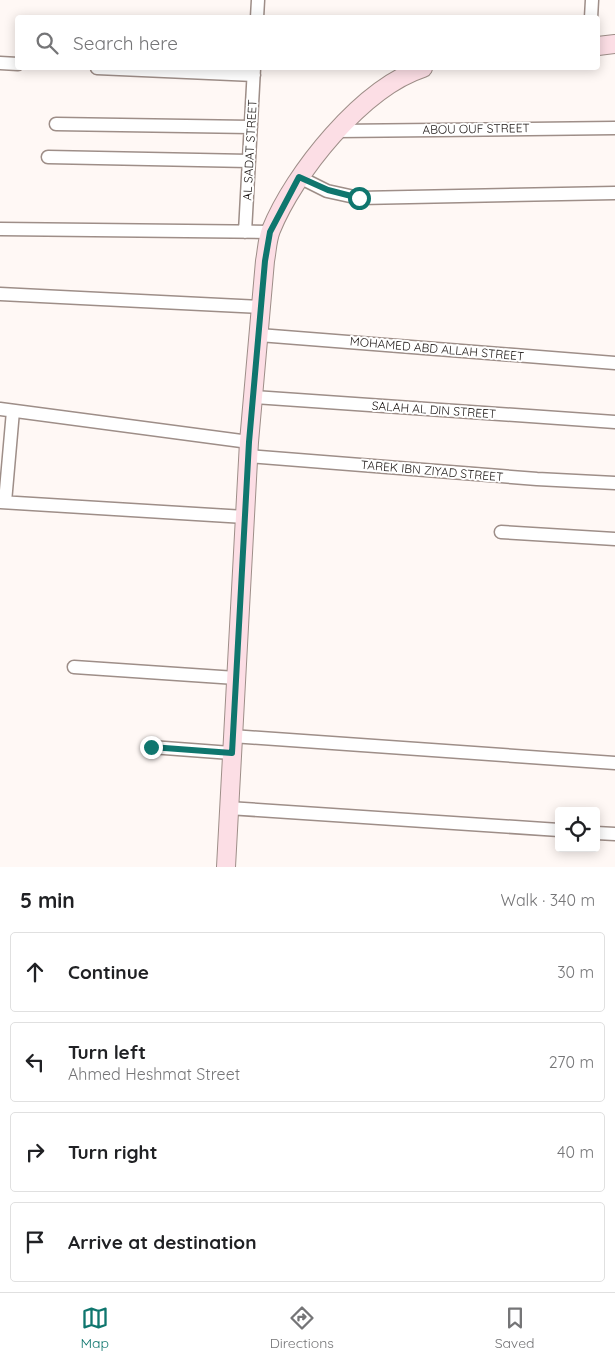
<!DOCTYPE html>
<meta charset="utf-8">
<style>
:root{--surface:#fff;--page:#f2f2f2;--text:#202124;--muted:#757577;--line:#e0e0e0;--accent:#0f766e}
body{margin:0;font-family:Quicksand,sans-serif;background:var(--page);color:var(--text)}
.controls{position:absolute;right:15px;bottom:15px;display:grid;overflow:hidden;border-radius:5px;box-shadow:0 2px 12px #0003}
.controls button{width:45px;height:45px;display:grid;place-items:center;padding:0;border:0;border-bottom:1px solid var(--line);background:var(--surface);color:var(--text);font:25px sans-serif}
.stop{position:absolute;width:15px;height:15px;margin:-11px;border:4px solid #0f766e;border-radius:50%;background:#fff}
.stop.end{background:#0f766e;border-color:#fff;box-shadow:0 1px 5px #0008}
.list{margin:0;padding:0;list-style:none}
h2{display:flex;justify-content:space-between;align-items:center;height:65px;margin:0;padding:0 20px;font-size:21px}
h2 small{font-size:16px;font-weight:400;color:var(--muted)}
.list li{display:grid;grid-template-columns:32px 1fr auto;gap:15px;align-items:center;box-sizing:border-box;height:80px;margin:0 10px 10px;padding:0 10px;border:1px solid var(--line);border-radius:5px}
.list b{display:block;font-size:19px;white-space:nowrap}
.list p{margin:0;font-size:16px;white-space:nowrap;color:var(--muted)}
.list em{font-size:16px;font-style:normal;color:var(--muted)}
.icon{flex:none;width:28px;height:28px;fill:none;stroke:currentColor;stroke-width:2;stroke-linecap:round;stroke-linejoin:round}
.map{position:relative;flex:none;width:615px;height:867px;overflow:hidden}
.search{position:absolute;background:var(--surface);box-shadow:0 2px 12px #0003;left:15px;right:15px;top:15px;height:55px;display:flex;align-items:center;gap:12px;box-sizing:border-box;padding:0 18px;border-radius:5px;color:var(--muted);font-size:19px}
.sheet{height:425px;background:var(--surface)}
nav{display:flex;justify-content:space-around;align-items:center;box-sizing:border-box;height:70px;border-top:1px solid var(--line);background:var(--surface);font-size:14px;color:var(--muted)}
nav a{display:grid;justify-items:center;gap:2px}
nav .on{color:var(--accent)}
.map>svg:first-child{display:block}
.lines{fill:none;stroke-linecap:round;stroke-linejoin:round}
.street-casing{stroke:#9e8e88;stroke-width:15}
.secondary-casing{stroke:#9e8e88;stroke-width:20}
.street{stroke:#fff;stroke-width:12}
.secondary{stroke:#fcdee5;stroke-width:18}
.route{stroke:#0f766e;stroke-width:6}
.labels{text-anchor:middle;stroke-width:4;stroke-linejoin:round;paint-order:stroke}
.street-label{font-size:12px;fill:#1b1513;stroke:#fff}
</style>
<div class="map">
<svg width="615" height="867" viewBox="0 0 615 867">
<rect width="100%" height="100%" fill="#fff8f5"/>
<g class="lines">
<g class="street-casing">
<path id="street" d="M257,18L258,0
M591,18L592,0
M0,63L18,64
M97,68L254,75
M56,124L251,127
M336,131L615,128
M48,157L249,161
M299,177L327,191L359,198L615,193
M0,229L270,232
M245,232L254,68
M0,294L261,307
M259,335L615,363
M254,397L615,422
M0,409L249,442
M249,456L537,479L615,483
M0,502L245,517
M5,502L13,411
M501,532L615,539
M74,667L236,678
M232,736L615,763
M151,747L231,753
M228,808L559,830
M596,833L615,834"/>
</g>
<g class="secondary-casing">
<path id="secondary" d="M598,46L615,44
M226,867L249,442L265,261C267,251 267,240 271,230C294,173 362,88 423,68"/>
</g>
<use href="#street" class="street"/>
<use href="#secondary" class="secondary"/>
</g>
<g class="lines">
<path class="route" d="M151,747L232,753L249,442L265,261L270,232L299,177L328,190L359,198"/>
</g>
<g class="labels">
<g class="street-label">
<text transform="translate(476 129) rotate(-1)" y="4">ABOU OUF STREET</text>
<text transform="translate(250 150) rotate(-87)" y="4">AL SADAT STREET</text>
<text transform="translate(437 349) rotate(5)" y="4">MOHAMED ABD ALLAH STREET</text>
<text transform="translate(434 410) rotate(4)" y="4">SALAH AL DIN STREET</text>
<text transform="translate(432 471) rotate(5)" y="4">TAREK IBN ZIYAD STREET</text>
</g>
</g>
</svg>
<div class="controls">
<button><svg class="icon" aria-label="locate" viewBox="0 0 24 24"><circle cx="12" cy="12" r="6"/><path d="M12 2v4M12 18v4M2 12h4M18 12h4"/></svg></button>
</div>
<div class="stop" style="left:359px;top:198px"></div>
<div class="stop end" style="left:151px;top:747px"></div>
<div class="search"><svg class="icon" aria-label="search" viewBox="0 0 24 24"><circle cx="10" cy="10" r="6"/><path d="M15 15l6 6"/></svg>Search here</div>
</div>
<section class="sheet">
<h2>5 min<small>Walk · 340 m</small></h2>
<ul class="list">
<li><svg class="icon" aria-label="ahead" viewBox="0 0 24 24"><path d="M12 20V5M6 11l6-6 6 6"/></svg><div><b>Continue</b></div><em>30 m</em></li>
<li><svg class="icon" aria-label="left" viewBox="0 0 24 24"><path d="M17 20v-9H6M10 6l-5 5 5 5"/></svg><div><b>Turn left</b><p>Ahmed Heshmat Street</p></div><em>270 m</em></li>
<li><svg class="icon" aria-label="right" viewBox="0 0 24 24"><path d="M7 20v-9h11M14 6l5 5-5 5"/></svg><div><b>Turn right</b></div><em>40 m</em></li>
<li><svg class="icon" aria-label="arrive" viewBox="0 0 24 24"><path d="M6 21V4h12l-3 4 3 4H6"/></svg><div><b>Arrive at destination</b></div></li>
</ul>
</section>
<nav>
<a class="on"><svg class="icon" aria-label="map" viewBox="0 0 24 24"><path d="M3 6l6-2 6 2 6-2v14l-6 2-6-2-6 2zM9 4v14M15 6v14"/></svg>Map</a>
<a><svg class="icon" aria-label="directions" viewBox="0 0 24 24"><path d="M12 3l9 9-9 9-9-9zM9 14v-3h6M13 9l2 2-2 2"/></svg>Directions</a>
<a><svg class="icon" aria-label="saved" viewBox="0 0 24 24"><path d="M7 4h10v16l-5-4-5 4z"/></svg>Saved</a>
</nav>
